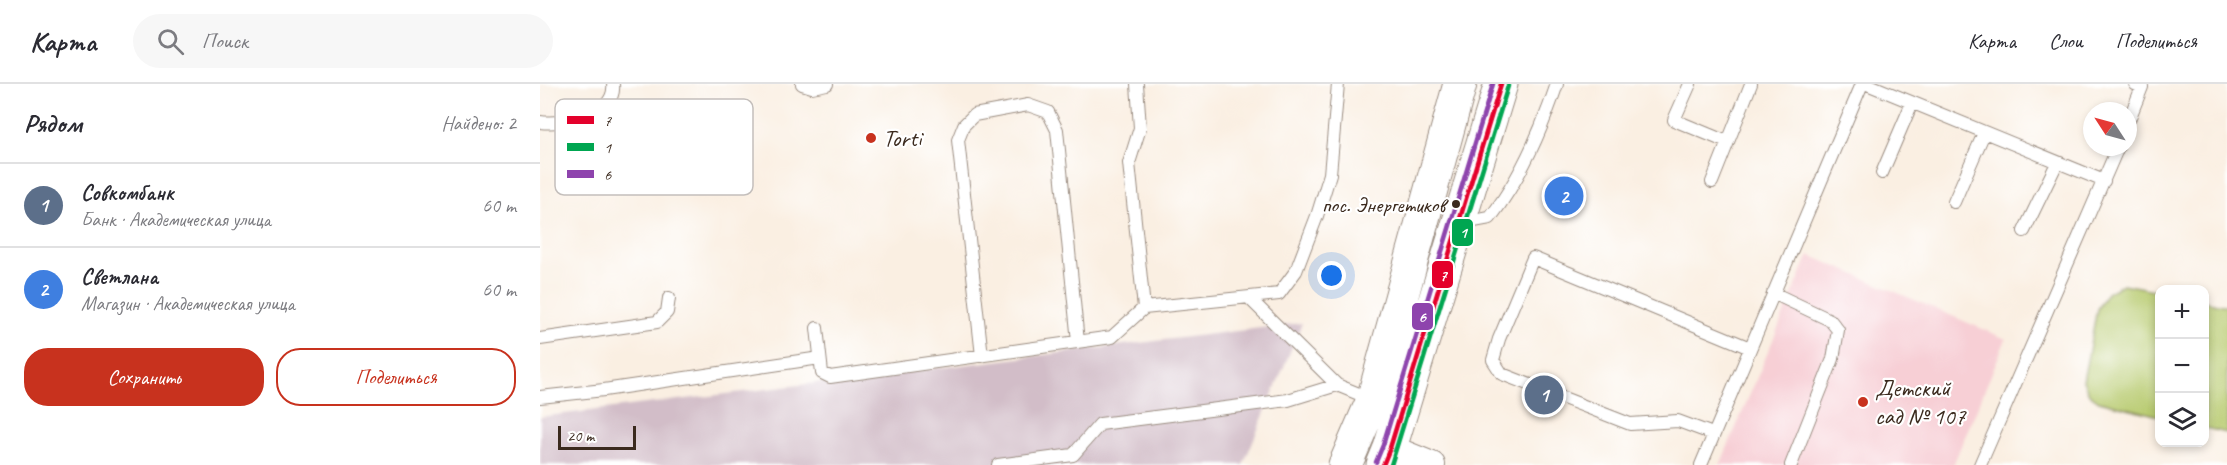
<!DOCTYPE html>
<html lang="ru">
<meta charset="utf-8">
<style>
:root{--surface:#fff;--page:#f7f7f7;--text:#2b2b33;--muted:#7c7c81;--line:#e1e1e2;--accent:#c8321e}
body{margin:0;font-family:Caveat,sans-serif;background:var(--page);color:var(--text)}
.controls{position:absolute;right:18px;bottom:18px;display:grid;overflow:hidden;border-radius:12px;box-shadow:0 3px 9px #0003}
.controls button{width:54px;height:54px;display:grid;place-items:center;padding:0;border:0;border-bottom:2px solid var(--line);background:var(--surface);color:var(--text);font:30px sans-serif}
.compass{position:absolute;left:1543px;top:18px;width:54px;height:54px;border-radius:50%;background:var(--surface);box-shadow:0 3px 9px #0003;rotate:306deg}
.scale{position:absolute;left:18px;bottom:15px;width:78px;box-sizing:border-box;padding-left:6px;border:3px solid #3b2a1e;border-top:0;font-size:16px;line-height:21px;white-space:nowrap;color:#3b2a1e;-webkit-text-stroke:4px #fff;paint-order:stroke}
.you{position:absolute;left:792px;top:192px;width:21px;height:21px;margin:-15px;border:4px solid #fff;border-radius:50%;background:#1a73e8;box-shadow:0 0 0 9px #1a73e833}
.badge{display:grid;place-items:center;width:39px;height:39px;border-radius:50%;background:var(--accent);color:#fff;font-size:20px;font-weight:700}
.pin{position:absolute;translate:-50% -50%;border:3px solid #fff;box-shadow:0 2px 6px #0006}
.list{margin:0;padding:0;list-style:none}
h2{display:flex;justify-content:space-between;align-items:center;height:78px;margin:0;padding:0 24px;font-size:26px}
h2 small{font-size:20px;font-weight:400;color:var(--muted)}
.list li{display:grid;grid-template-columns:39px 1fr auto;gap:18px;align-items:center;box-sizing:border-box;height:84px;padding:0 24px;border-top:2px solid var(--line)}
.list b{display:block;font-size:22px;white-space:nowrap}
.list p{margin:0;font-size:20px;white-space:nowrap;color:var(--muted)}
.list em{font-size:20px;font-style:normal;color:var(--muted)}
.actions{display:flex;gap:12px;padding:18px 24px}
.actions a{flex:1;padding:14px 0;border:2px solid var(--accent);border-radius:24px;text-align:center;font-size:21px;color:var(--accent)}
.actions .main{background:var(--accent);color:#fff}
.icon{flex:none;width:33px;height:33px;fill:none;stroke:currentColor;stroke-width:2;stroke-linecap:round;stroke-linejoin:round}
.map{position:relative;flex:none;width:1687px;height:381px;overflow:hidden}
header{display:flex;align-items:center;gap:36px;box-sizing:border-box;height:84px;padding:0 30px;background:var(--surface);border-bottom:2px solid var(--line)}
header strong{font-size:28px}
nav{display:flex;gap:33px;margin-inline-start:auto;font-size:21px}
.search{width:420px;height:54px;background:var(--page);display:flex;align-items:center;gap:15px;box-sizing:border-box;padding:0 21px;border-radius:33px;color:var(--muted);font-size:22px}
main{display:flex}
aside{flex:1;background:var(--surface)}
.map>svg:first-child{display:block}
.built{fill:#f7cfd5}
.industrial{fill:#d2bdc8}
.green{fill:#b7ca6e;stroke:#797a46;stroke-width:1.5}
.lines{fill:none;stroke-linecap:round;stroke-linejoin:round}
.lane-casing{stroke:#9a8c80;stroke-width:14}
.street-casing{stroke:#9a8c80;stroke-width:28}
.secondary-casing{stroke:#9a8c80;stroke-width:35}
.lane{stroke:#fff;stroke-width:12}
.street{stroke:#fff;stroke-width:26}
.secondary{stroke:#fff;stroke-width:33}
.bus-1-casing{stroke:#fff;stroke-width:9}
.bus-2-casing{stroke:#fff;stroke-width:9}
.bus-3-casing{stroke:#fff;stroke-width:9}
.bus-1{stroke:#e4002b;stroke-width:4.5}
.bus-2{stroke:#00a651;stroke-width:4.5}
.bus-3{stroke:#8e44ad;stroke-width:4.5}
.poi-dot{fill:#c8321e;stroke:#fff;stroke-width:2}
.bus-dot{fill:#3b2a1e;stroke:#fff;stroke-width:2}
.labels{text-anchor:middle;stroke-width:4.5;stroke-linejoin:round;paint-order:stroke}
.bus-label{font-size:22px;fill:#3b2a1e;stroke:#fff;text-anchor:end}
.poi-label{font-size:24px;fill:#3b2a1e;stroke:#fff;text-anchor:start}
.key{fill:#fff;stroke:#c4bfbc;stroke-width:1.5}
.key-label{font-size:16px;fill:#3b2a1e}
.line-badge{stroke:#fff;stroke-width:2}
.badge-label{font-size:16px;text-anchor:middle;font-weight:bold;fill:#fff}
</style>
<header>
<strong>Карта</strong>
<div class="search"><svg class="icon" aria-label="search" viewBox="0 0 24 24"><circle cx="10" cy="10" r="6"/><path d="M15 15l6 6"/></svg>Поиск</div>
<nav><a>Карта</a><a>Слои</a><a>Поделиться</a></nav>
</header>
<main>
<aside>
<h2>Рядом<small>Найдено: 2</small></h2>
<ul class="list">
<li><span class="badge" style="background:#5c6f8a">1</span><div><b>Совкомбанк</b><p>Банк · Академическая улица</p></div><em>60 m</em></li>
<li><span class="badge" style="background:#3f7fe0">2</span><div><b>Светлана</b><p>Магазин · Академическая улица</p></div><em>60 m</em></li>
</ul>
<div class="actions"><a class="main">Сохранить</a><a>Поделиться</a></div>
</aside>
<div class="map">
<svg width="1687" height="381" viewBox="0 0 1687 381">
<rect width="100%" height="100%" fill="#fff"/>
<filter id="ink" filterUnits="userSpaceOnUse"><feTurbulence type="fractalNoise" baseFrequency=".0167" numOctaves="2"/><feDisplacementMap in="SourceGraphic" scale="12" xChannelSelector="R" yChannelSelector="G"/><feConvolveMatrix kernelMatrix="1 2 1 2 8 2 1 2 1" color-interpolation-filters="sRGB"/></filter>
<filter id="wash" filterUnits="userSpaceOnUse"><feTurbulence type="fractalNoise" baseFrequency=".008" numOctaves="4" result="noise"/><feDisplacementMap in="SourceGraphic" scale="24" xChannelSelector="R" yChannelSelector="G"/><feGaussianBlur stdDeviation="1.35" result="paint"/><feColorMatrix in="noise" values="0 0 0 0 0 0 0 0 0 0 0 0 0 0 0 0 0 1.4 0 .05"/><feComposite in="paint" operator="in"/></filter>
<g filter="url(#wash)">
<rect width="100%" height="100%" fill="#faefe2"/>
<path class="built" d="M1269,171L1466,255L1413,381H1180Z"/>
<path class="industrial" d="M762,239L703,381H0V333Z"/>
<path class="green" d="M1583,200L1619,207V332L1559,317L1549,310L1543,297L1557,225L1567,209Z
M1664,217L1687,222V349L1665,344Z"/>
</g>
<g filter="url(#ink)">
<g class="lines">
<g class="lane-casing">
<path id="lane" d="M262,0L272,3L287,0
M597,0L600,44L589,79L604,224L739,210L756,187L777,132L790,90L798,0
M1150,0L1134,36L1187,58
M1327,0L1564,97
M0,38C23,41 77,32 73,0
M1588,38L1602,3L1595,0
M1342,89L1372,19
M1172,98L1211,0
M1414,118L1444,49
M923,139L950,134C981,94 1001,48 1017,0
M1484,147L1517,79
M1233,209L1290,236L1298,246L1293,275L1251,381
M709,214L797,301L831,315
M277,244L282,289L290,293L572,253L604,224
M0,255L117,238L127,228L129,214
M442,272L418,56L424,41L434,31L488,21L508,28L517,46L538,258
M0,313L64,306L280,274
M1173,350L1138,337L1090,340L962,290L953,276L959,255L993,174L1210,264
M458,381L533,371L560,340L748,316L797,301
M1161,381L1322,0
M1440,381L1578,63"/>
</g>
<g class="street-casing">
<path id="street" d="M850,364L892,381"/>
</g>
<g class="secondary-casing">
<path id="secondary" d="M805,381L833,316L920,0
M843,381L850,364L961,0"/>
</g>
<use href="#lane" class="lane"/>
<use href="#street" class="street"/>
<use href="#secondary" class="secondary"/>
<g class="bus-1-casing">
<path id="bus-1" d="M843,381L850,364L961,0"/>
</g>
<g class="bus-2-casing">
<path id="bus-2" d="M851,381L968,2"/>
</g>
<g class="bus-3-casing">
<path id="bus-3" d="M836,378L843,361L953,0"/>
</g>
<use href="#bus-1" class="bus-1"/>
<use href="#bus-2" class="bus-2"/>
<use href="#bus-3" class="bus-3"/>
</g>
</g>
<g class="poi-dot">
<circle cx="331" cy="54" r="6"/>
<circle cx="1323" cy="318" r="6"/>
</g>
<circle class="bus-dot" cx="916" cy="120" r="5"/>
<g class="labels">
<g class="bus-label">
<text x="905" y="128">пос. Энергетиков</text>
</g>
<g class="poi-label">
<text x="343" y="62">Torti</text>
<text x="1335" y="312">Детский<tspan x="1335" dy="28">сад № 107</tspan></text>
</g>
</g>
<rect x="15" y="15" width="198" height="96" rx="9" class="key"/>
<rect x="27" y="32" width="27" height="8" fill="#e4002b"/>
<rect x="27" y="59" width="27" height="8" fill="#00a651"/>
<rect x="27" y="86" width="27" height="8" fill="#8e44ad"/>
<g class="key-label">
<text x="64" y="42">7</text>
<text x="64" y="69">1</text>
<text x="64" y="96">6</text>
</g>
<g class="line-badge">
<rect x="911" y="134" width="23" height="29" rx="6" fill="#00a651"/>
<rect x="891" y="176" width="23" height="29" rx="6" fill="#e4002b"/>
<rect x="871" y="218" width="23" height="29" rx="6" fill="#8e44ad"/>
</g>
<g class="badge-label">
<text x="923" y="154">1</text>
<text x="903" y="197">7</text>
<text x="882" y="238">6</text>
</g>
</svg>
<div class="controls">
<button>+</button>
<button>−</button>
<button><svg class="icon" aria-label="layers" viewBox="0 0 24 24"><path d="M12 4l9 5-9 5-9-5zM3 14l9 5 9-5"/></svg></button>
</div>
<svg class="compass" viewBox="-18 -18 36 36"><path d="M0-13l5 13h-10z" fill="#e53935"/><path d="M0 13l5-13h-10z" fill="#7c7c81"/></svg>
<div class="scale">20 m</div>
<div class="you"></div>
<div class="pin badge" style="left:1004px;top:311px;background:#5c6f8a">1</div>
<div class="pin badge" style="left:1024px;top:112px;background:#3f7fe0">2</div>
</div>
</main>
